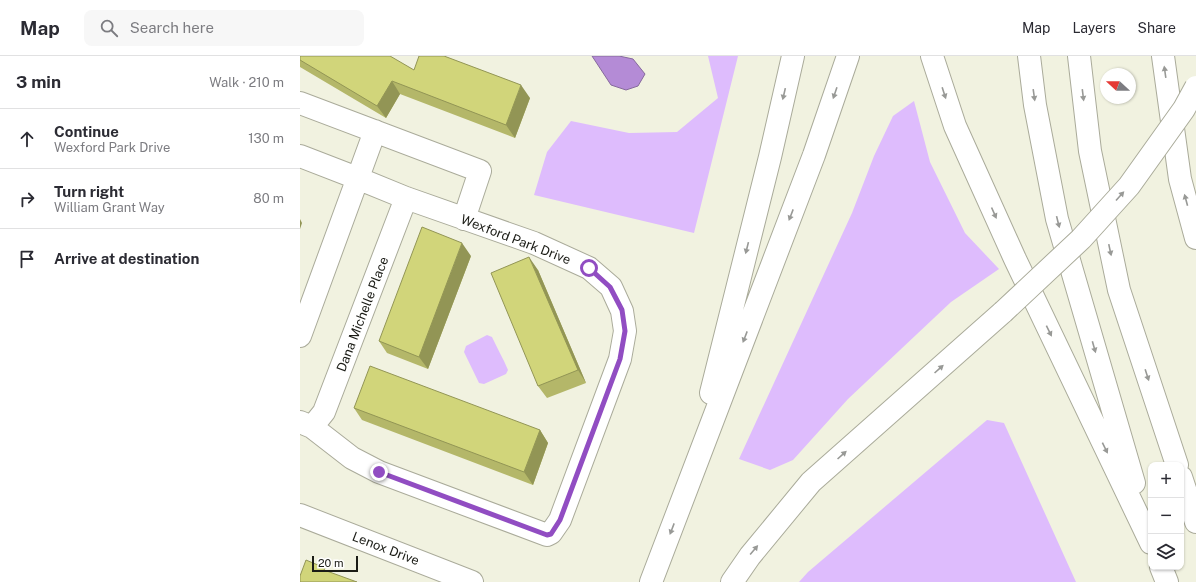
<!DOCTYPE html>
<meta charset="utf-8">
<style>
:root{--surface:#fff;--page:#f7f7f7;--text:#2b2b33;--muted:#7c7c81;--line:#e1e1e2}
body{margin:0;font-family:"Public Sans",sans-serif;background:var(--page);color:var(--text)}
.controls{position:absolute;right:12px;bottom:12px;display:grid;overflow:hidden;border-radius:8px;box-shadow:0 1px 3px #0004}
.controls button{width:36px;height:36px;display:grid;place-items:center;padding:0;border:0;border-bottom:1px solid var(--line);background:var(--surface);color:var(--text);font:20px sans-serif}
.compass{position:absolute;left:800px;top:12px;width:36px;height:36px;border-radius:50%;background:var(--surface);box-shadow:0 1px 3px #0004;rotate:291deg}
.scale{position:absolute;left:12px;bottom:10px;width:46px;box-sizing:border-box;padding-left:4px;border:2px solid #1b1c16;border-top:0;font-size:11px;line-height:14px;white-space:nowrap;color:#1b1c16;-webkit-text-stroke:3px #fff;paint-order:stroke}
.stop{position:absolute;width:12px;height:12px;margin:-9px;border:3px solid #914dc2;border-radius:50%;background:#fff}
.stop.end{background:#914dc2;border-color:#fff;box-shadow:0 1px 4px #0008}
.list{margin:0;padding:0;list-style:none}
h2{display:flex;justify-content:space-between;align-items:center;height:52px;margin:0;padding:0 16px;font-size:17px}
h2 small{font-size:13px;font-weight:400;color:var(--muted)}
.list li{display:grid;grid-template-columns:26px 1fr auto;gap:12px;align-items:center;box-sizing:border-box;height:60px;padding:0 16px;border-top:1px solid var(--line)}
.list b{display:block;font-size:15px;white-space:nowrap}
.list p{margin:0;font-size:13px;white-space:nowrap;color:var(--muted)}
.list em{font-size:13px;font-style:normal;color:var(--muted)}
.icon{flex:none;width:22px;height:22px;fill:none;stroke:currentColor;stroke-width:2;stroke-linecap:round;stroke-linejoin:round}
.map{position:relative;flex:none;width:896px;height:526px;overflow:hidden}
header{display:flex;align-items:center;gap:24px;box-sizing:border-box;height:56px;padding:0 20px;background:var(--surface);border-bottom:1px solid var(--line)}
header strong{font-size:19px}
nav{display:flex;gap:22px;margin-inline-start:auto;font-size:14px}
.search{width:280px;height:36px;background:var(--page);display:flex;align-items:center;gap:10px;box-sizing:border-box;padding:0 14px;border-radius:8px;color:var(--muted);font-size:15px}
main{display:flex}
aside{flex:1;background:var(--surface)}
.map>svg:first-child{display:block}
.green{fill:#debcfd}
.water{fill:#b48bd6;stroke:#866a9c}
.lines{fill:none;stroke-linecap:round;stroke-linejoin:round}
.minor-casing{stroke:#aaab9a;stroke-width:24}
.major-casing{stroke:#aaab9a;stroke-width:24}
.highway-casing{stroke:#aaab9a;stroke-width:24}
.minor{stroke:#fff;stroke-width:22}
.major{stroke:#fff;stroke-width:22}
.highway{stroke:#fff;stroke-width:22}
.major-bridge-casing{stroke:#aaab9a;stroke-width:24;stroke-linecap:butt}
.major-bridge{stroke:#fff;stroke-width:22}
.wall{fill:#b4b769}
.shaded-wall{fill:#929555}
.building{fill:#d1d57a;stroke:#929555}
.oneway{fill:#989996}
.route{stroke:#914dc2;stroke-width:5}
.labels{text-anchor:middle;stroke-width:3;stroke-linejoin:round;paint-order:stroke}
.street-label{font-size:13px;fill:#1b1c16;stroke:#fff}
</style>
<header>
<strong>Map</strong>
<div class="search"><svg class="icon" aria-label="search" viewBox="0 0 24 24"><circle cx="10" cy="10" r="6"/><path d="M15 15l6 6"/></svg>Search here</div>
<nav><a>Map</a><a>Layers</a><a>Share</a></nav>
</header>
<main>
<aside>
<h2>3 min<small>Walk · 210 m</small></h2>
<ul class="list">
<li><svg class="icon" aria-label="ahead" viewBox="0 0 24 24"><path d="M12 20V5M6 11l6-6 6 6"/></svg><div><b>Continue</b><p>Wexford Park Drive</p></div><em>130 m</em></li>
<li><svg class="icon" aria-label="right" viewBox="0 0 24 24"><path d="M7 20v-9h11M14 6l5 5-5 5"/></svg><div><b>Turn right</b><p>William Grant Way</p></div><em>80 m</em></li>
<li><svg class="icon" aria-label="arrive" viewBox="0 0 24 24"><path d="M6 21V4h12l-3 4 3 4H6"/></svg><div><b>Arrive at destination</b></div></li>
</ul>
</aside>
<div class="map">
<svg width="896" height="526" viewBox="0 0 896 526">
<rect width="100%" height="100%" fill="#f1f2e0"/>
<path class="green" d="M408,0H438L394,177L234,139L247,96L271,65L329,77L377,76L418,42Z
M614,45L630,106L665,177L699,213L651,246L548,343L493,404L470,414L439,403L552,157L574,100L593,60Z
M187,279L192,281C197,292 203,302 208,314L206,318L184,328L179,327L164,296L166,290Z
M687,364L704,367L776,526H499L508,516Z"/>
<path class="water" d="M292,0H319L333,3L345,18L338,30L326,34L311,29Z"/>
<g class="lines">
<g class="minor-casing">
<path id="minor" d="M0,47L180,115L164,163
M0,100L57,122L106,142L234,187L289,212L311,231L322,255L325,275L320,303L260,464L251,477L247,479L79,416L52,402L12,371L0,366
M0,280L75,75
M12,371L24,356L106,142
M0,459L172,526"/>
</g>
<g class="major-casing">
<path id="major" d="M411,337L470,101L493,0
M351,526L514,99L548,0
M432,526L450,500L511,426L703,256"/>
</g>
<g class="highway-casing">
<path id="highway" d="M632,0L655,70L715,203L851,487
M729,0L735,49L757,163L834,427
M779,0L790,95L819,234L877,409
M863,0L880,123L896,182
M881,421L896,466
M861,511L867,526"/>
</g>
<use href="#minor" class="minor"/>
<use href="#major" class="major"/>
<use href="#highway" class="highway"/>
<g class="major-bridge-casing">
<path id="major-bridge" d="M703,256L781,183L829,130L884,53L896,31"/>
</g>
<use href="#major-bridge" class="major-bridge"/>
</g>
<path class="wall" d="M0,0L114,14L230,42L215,82L100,38L86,62L0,11Z
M171,200L128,313L87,297L79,285Z
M238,214L286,327L247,342L238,330Z
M54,352L240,374L248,387L233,429L62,364Z"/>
<path class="shaded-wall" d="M92,25L100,38L86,62L77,50Z
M221,29L230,42L215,82L206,69Z
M0,163L2,167L0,173Z
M162,187L171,200L128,313L119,301Z
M229,201L238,214L286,327L278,314Z
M240,374L248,387L233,429L224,416Z"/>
<path class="building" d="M0,0H90L114,14L119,0H144L221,29L206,69L92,25L77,50L0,4Z
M122,171L162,187L119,301L79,285Z
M229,201L278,314L238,330L191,217Z
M70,310L240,374L224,416L54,352Z
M6,504L25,512L24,514L57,526H0V520Z"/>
<defs><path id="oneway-solid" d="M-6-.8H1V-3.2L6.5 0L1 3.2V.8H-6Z"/></defs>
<g class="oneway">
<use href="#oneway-solid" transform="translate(865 16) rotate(-98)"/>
<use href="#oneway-solid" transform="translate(535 37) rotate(109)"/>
<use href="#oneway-solid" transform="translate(644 37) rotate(72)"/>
<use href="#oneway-solid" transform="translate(484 38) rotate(103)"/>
<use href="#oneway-solid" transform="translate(734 39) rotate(82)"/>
<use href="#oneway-solid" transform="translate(783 39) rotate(83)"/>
<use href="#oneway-solid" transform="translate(820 140) rotate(-48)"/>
<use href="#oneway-solid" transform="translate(886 144) rotate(-105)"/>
<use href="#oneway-solid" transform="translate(694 157) rotate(66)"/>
<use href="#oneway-solid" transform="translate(491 159) rotate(111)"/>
<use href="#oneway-solid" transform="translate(758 166) rotate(76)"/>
<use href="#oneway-solid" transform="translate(447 192) rotate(104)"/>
<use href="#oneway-solid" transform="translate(810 194) rotate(78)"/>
<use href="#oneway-solid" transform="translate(749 275) rotate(64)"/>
<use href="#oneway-solid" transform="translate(445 281) rotate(111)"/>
<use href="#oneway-solid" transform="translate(794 291) rotate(74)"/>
<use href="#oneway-solid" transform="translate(639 313) rotate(-42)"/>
<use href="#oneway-solid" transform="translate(847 319) rotate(72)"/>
<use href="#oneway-solid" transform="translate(805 392) rotate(64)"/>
<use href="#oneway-solid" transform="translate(542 399) rotate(-42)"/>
<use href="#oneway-solid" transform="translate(372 473) rotate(111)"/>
<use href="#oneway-solid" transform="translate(454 494) rotate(-50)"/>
</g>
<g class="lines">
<path class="route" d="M79,416L247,479L251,478L260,464L320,303L325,275L322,254L310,231L289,212"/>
</g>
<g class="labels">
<g class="street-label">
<text transform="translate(216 183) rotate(21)" y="5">Wexford Park Drive</text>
<text transform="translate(62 258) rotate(-69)" y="5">Dana Michelle Place</text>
<text transform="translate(86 492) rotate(21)" y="5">Lenox Drive</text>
</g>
</g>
</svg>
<div class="controls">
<button>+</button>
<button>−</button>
<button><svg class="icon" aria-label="layers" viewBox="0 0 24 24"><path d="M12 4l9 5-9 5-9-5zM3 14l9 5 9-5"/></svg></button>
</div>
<svg class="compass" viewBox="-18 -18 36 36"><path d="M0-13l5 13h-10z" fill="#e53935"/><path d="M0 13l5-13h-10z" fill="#7c7c81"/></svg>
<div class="scale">20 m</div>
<div class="stop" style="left:289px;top:212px"></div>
<div class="stop end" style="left:79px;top:416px"></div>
</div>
</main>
